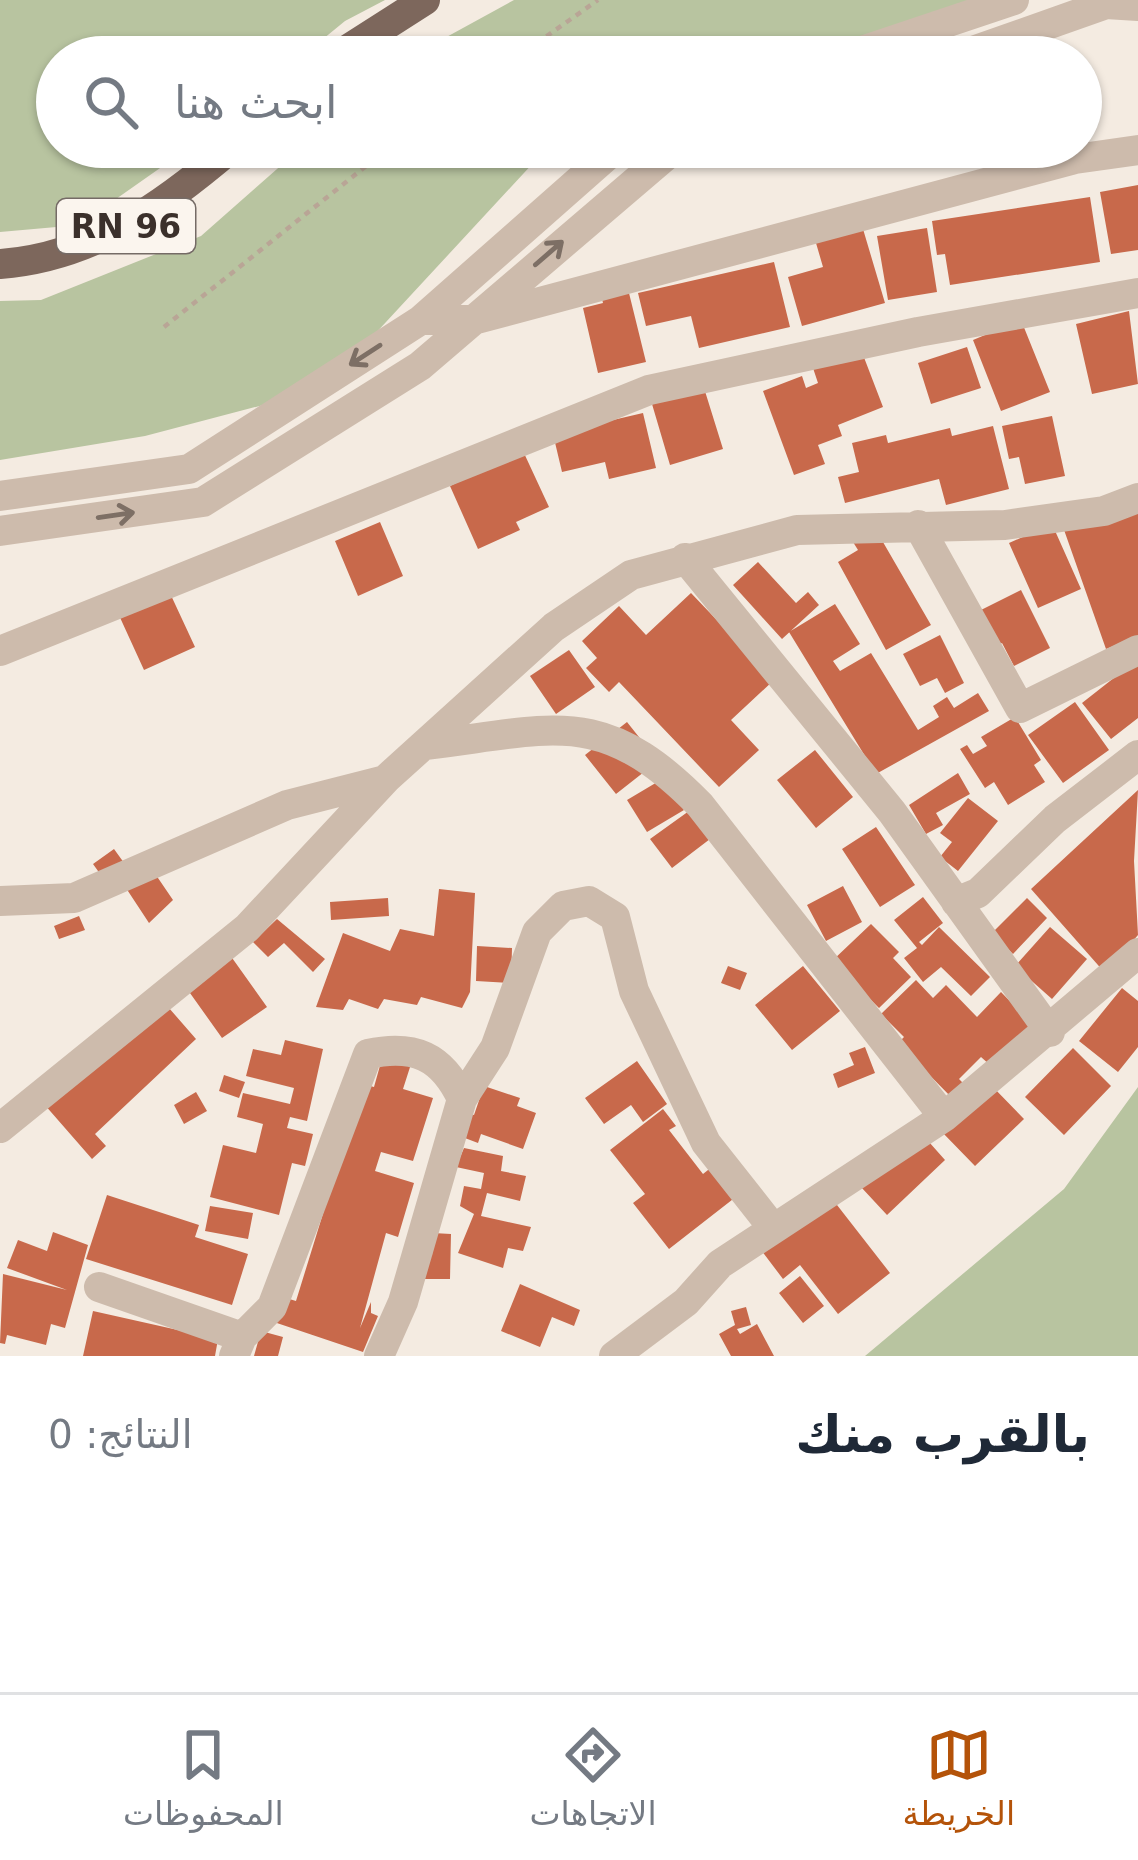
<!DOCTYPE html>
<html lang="ar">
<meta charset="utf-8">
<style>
:root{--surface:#fff;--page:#f6f6f7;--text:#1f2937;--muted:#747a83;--line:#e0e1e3;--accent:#b45309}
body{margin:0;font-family:"DejaVu Sans",Vazirmatn,sans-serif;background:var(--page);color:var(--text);direction:rtl}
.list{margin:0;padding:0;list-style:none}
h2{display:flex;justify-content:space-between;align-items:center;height:156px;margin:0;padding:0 48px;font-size:51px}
h2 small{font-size:39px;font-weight:400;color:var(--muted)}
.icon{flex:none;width:66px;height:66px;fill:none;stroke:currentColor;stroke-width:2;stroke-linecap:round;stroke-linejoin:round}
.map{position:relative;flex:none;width:1138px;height:1356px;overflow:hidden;direction:ltr}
.search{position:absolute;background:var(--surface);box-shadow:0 3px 9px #0004;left:36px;right:36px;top:36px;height:132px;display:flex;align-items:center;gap:30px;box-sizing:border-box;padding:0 42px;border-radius:66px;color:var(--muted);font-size:45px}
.sheet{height:336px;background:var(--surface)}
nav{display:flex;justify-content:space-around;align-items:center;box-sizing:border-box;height:168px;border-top:3px solid var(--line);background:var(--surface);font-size:33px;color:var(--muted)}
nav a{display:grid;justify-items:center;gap:6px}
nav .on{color:var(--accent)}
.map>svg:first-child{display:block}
.green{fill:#b8c4a0}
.building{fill:#c8694b}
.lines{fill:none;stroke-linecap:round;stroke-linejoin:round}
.path{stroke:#b9a596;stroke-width:4.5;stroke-dasharray:6 6;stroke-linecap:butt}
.minor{stroke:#cdbbac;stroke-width:30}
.major{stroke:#7d675c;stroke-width:30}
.oneway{stroke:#7d6f65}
.labels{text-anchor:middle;stroke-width:12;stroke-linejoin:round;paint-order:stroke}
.shield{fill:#fbf5ee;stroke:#756b66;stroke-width:3}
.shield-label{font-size:33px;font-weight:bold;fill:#3b302b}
</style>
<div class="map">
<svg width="1138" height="1356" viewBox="0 0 1138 1356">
<rect width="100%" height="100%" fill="#f4ebe1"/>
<path class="green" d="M0,0H385L345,21L301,57H57V147H190L79,225L0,232Z
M514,0H984L868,57H410Z
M302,147H548L324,389L145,436L0,460V301L41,300L201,236Z
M1138,1087V1356H865L1064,1189Z"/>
<path class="building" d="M1138,185V250L1111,254L1100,192Z
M1090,197L1100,262L950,285L945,254L937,255L932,221Z
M927,228L937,292L888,300L877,236Z
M863,229L885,303L802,326L788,277L823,267L816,243Z
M774,262L790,327L699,348L691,316L646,326L638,293Z
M628,289L646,362L598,373L583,308L603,303L601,295Z
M1129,311L1138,384L1092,394L1076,324Z
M1021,320L1050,392L1001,411L973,340Z
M860,347L883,407L838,425L842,436L818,445L825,464L794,475L763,391L802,376L806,388L818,383L812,365Z
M967,347L981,388L931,404L918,363Z
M704,388L723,449L670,465L652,404Z
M643,413L656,468L609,479L605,462L562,472L553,434Z
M1052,416L1065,476L1025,484L1019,457L1009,459L1002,426Z
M993,426L1009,489L946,505L939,479L845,503L838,477L859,472L852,443L886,435L888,443L950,428L952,436Z
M523,451L549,507L516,522L520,530L478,549L450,486Z
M1138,510V637L1106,649L1063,527Z
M380,522L403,576L358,596L335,541Z
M1052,524L1081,589L1038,608L1009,543Z
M876,530L931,625L886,650L838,562L858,550L853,542Z
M758,562L796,603L808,592L819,605L782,639L733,585Z
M162,576L195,647L144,670L112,600Z
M1021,590L1050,648L1014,666L1002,643L986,651L969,616Z
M691,593L774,680L731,720L759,750L719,787L619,682L609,692L586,668L597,658L582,641L619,606L646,635Z
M835,604L860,644L833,661L840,671L871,653L918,730L939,717L933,706L947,697L954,708L978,693L989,711L876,774L789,632Z
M940,635L964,683L945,693L937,678L920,686L903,654Z
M569,650L595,687L556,714L530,676Z
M1138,659V718L1111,739L1082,703Z
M1075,702L1109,750L1063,783L1028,735Z
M1015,717L1041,760L1034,765L1045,782L1008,805L994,782L985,788L960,749L967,745L973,754L987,746L981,737Z
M627,722L658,761L616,794L585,755Z
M815,750L853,797L816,828L777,780Z
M958,773L970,794L936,813L943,825L926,834L909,805Z
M664,778L684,810L647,832L627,800Z
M1138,790L1134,861L1138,935L1105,973L1031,889Z
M968,798L998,821L958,871L940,857L952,842L940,833Z
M689,811L710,839L672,868L650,839Z
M876,827L915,885L880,907L842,849Z
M114,849L127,867L143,856L173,900L149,923L124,885L113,892L93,864Z
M843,886L862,922L826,941L807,905Z
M439,889L475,893L470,992L462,1008L421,997L417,1005L384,999L378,1009L349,999L343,1010L316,1007L343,933L390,951L400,929L434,936Z
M923,897L943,923L919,942L922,945L939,927L990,977L971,996L941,967L923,982L904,958L917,948L894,920Z
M388,898L389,916L331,920L330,902Z
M1027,898L1047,918L1013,954L992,933Z
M79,916L85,930L59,939L54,926Z
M277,919L325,959L313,972L284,943L268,957L253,942Z
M871,924L899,952L893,958L911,977L879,1008L832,961Z
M1050,927L1087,959L1052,999L1015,966Z
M477,946L512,948L511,983L476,981Z
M230,955L267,1007L222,1038L185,986Z
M728,966L747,973L740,990L721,983Z
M803,966L840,1011L792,1050L755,1005Z
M916,980L933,998L946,985L977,1017L1001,992L1032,1024L990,1065L981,1057L959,1079L968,1088L955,1101L898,1043L904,1037L881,1014Z
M1122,988L1138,1001V1047L1118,1072L1079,1041Z
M162,1000L196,1039L95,1134L106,1146L92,1159L44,1104Z
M285,1040L323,1049L307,1121L290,1117L287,1128L313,1134L305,1166L292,1163L279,1215L210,1197L223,1145L256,1153L263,1124L237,1117L243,1093L290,1104L294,1088L246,1076L253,1049L281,1055Z
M865,1047L875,1073L838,1088L833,1074L854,1065L849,1053Z
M1073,1048L1111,1086L1064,1135L1025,1097Z
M383,1055L411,1064L403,1089L433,1098L413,1161L381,1152L375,1171L414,1183L398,1237L386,1233L360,1328L371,1302V1313L378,1316L363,1352L259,1317L266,1292L296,1301L363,1084L374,1087Z
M637,1061L667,1104L643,1122L631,1105L604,1124L585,1098Z
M224,1075L245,1082L239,1098L219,1091Z
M990,1084L1024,1119L975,1166L941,1131Z
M484,1086L520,1098L517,1106L536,1113L523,1149L481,1134L478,1143L457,1135L465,1112L474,1115Z
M196,1092L207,1111L184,1124L174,1105Z
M663,1109L676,1126L669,1130L703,1174L713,1166L737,1196L669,1249L633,1203L645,1194L610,1150Z
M921,1133L945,1160L887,1215L861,1187Z
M464,1148L503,1156L501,1171L526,1176L520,1201L487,1193L481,1216L531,1227L523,1251L508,1248L503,1268L458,1253L474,1214L460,1206L464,1186L481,1189L484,1173L456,1167Z
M107,1195L199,1225L195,1237L248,1254L232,1305L86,1259Z
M830,1196L890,1273L838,1314L800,1265L783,1279L761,1250Z
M210,1206L253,1213L248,1239L205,1231Z
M53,1232L88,1245L65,1328L51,1324L46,1345L7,1335L5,1344L0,1343L3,1274L67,1290L7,1268L18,1240L47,1251Z
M433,1233L451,1234L450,1279H420L421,1256H432Z
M800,1276L824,1306L803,1323L779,1293Z
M520,1284L580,1310L574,1326L552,1317L540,1347L501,1331Z
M746,1307L751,1325L737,1329L740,1334L757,1324L774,1356H731L719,1334L735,1325L731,1311Z
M93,1311L218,1339L215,1356H83Z
M261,1331L283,1337L278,1356H254Z"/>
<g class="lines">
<path class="path" d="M517,57L598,0
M164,327L390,147"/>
<path class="minor" d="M844,57L1014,0
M956,57L1106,4L1138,6
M421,320H473L1075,159L1138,150
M0,496L189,469L421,320L617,147
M918,525L1020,708L1138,650
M0,531L203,502L420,366L676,147
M685,558L892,812L1050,1032
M0,651L649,390L918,332L1138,293
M425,745C553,730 601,704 700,805L944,1117
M0,901L74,898L287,805L385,780
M956,902L978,893L1055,819L1138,755
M0,1128L247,928L386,779L554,627L631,575L797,530L1005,525L1104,511L1138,498
M99,1287L242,1337
M234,1356L242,1337L272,1307L368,1054C414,1044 442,1056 462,1099
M379,1356L403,1302L462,1099L495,1048L537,932L563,906L589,901L615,917L634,991L706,1143L773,1228
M614,1356L686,1302L720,1264L944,1117L1138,953"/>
<path class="major" d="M336,57L425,0
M0,264C93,257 163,206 232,147"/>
</g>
<defs><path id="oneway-shaft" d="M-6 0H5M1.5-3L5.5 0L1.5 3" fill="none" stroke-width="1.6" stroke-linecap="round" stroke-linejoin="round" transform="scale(3)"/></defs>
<g class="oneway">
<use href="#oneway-shaft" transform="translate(549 253) rotate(-41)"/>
<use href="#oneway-shaft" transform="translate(365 355) rotate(147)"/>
<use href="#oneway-shaft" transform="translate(116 515) rotate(-8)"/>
</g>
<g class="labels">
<rect class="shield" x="57" y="199" width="138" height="54" rx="9"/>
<g class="shield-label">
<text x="126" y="238">RN 96</text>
</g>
</g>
</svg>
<div class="search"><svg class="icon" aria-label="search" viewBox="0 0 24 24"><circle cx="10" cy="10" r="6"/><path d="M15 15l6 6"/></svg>ابحث هنا</div>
</div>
<section class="sheet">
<h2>بالقرب منك<small>النتائج: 0</small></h2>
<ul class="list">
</ul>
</section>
<nav>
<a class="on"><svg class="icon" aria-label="map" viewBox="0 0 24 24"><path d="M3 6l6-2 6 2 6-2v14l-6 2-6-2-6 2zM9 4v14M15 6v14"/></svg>الخريطة</a>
<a><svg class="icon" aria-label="directions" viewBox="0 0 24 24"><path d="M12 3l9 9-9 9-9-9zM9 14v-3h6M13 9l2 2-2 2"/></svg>الاتجاهات</a>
<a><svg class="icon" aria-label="saved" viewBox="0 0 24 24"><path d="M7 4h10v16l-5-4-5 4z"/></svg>المحفوظات</a>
</nav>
